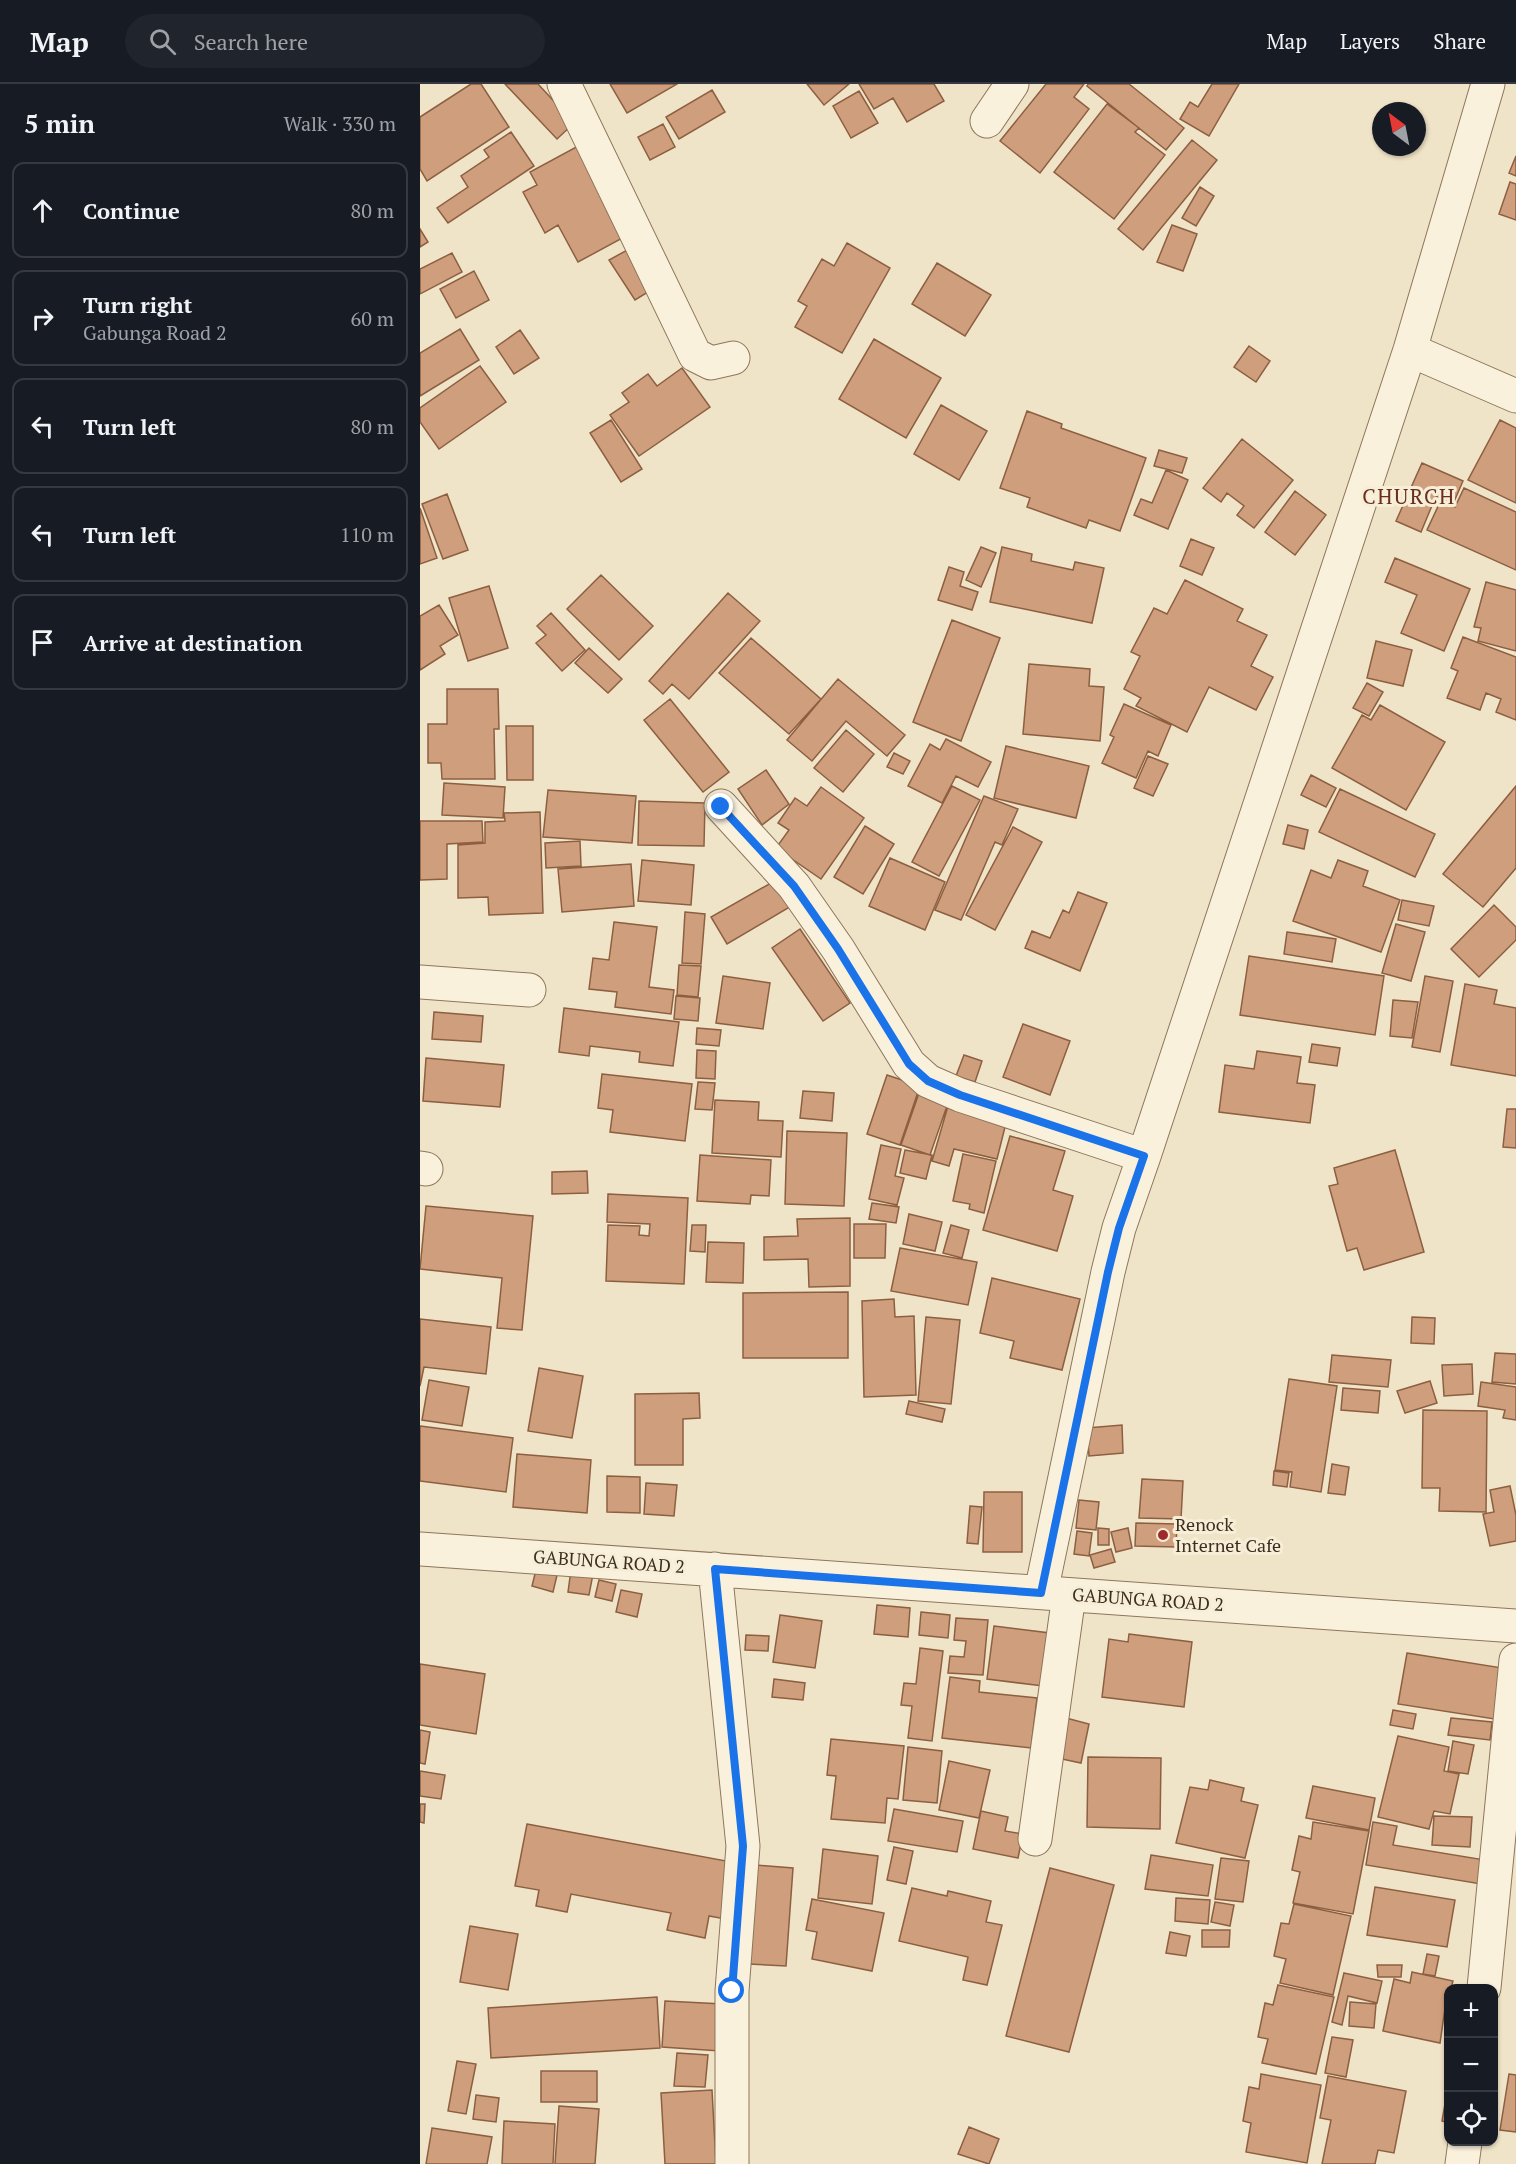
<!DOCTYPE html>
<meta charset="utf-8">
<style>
:root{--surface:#171b24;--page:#20242c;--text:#f1f3f6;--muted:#9ea1a6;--line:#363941}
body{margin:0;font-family:"PT Serif",serif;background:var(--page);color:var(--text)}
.controls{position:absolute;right:18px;bottom:18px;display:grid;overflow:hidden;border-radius:12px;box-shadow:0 2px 4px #0004}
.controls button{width:54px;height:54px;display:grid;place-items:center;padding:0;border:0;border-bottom:2px solid var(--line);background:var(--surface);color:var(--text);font:30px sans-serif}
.compass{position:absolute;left:952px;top:18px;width:54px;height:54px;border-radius:50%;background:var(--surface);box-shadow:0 2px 4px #0004;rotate:328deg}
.stop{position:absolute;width:18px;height:18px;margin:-14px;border:4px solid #1a73e8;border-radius:50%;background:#fff}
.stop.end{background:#1a73e8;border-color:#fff;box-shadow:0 2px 6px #0008}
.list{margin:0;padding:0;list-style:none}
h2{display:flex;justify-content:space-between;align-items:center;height:78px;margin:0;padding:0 24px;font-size:26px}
h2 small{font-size:20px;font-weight:400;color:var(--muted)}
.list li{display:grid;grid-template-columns:39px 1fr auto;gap:18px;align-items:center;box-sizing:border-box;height:96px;margin:0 12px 12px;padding:0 12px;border:2px solid var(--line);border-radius:12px}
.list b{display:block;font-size:22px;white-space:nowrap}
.list p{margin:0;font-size:20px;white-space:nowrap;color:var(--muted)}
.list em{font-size:20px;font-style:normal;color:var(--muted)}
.icon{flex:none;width:33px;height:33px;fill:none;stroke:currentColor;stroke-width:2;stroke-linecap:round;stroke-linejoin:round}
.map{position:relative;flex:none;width:1096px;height:2080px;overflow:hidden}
header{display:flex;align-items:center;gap:36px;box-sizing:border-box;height:84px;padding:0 30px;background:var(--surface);border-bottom:2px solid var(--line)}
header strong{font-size:28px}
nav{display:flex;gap:33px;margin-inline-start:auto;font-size:21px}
.search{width:420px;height:54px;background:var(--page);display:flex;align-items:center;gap:15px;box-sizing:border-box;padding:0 21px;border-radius:33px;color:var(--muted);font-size:22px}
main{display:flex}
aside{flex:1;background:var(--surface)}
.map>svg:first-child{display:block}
.building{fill:#cf9f7d;stroke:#8d5f41;stroke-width:1.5}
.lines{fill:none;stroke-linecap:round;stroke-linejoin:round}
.minor-casing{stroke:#8d765c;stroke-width:35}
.minor{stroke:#faf1dc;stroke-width:33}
.route{stroke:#1a73e8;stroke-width:8}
.poi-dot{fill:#9e2a2b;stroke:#f7eed8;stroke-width:2}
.labels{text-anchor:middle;stroke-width:6;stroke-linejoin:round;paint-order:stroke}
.poi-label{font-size:18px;fill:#3d2e20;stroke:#f7eed8;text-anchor:start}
.street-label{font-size:18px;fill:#3d2e20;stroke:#f7eed8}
.quarter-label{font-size:21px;letter-spacing:1.5px;fill:#6b2e1e;stroke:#f7eed8}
</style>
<header>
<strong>Map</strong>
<div class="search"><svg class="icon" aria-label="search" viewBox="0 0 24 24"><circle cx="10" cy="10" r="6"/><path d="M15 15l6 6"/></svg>Search here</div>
<nav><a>Map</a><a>Layers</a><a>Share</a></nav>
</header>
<main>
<aside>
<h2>5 min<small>Walk · 330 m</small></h2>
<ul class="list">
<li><svg class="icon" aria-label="ahead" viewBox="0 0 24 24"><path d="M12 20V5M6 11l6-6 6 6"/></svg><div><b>Continue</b></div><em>80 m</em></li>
<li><svg class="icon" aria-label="right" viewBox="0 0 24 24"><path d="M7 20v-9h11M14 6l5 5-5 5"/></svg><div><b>Turn right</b><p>Gabunga Road 2</p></div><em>60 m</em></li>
<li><svg class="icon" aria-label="left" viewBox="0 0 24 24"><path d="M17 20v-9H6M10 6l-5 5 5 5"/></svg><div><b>Turn left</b></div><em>80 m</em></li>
<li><svg class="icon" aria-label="left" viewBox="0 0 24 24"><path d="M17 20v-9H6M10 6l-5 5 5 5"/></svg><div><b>Turn left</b></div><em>110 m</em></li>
<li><svg class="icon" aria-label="arrive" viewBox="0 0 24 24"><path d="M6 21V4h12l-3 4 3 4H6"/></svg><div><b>Arrive at destination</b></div></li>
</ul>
</aside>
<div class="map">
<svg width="1096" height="2080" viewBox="0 0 1096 2080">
<rect width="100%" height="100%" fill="#f0e4c8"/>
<path class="building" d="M51,0H61L89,43L7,97L0,85V33Z
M85,0H118L154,39L137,55Z
M190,0H257L207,29Z
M387,0H429L404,21Z
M439,0H514L524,17L487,38L473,14L454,25Z
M626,0H664L654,13L669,25L620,89L580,57Z
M668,0H709L764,44L746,66L667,2Z
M792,0H819L789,52L760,35L770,18L778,23Z
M292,6L305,28L259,55L246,33Z
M439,7L458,39L431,54L413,22Z
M687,20L719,44L715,48L745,71L694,135L634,88Z
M243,40L255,63L230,76L218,53Z
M91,48L114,82L28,139L17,124L48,103L41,92L69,73L64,66Z
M772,56L797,76L723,166L698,145Z
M160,61L208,151L158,178L138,141L125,149L103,108L117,101L110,88Z
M1096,72V92L1089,89Z
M1090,98L1096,100V136L1079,130Z
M780,103L794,112L776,142L762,134Z
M752,141L777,150L763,187L737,178Z
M0,145L8,158L0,163Z
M427,159L470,184L422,269L375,243L387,222L378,217L402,175L414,182Z
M211,164L233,205L215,216L189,176Z
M32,169L42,188L0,210V185Z
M517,179L571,211L545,252L492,220Z
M54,187L69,216L36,234L20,205Z
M40,245L59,276L0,312V269Z
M100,246L119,274L94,290L76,263Z
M454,255L521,294L486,354L419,315Z
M829,262L850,277L836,298L814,283Z
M60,282L86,318L19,365L0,338V324Z
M262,284L290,323L219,372L190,331L209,318L202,309L228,290L237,302Z
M521,321L567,347L539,396L494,370Z
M607,327L642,340L641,344L726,374L700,447L669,436L666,444L607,423L610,414L580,404Z
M191,336L222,385L201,398L170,349Z
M1080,336L1096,344V419L1048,396Z
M822,355L873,396L834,444L817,431L824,422L807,409L801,418L783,404Z
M739,366L767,374L762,389L734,382Z
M1002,379L1043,397L1033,420L1016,412L1001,448L976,437Z
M746,386L768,396L748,445L714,431L721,415L732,419Z
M1044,404L1096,428V486L1007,446L1021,416L1035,423Z
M875,407L906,431L875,471L845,448Z
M27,410L48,466L23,475L2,420Z
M0,424L17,474L0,480Z
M771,455L794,464L782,491L760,482Z
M561,463L576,469L561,503L546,496Z
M582,463L612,470L611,477L653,486L655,478L684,484L672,539L570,518Z
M975,474L1050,505L1024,567L981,549L997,511L965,498Z
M529,483L544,488L540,502L558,508L552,526L518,516Z
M181,491L233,542L199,576L147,525Z
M765,496L823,525L817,537L847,551L831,582L853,593L836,626L789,603L767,648L716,622L721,614L704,605L720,572L711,568L734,524L747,530Z
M1066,498L1096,506V567L1058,557L1061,544L1054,543Z
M69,502L88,564L48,577L29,514Z
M308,509L340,537L269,615L252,600L243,610L229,597Z
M19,521L38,551L20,562L25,570L0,586V532Z
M131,529L165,566L142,587L116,559L126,551L117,542Z
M532,536L580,554L541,657L493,638Z
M1043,553L1096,573V636L1076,628L1081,615L1066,609L1060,626L1027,614L1038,587L1031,584Z
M331,554L401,615L369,650L299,589Z
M956,557L992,566L983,602L947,594Z
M169,564L202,595L188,609L155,579Z
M609,580L670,585L669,602L684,603L680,657L603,650Z
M418,595L485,651L467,672L426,637L392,677L367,656Z
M947,599L963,608L949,632L933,624Z
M27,605H78L79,645H74L75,695H22L21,679H8V640H27Z
M250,615L309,688L283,708L224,636Z
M704,620L751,641L738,672L728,667L716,694L682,679L694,653L690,651Z
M960,621L1025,658L986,726L912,684L942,631L951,636Z
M86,642H113V696H87Z
M426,646L454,670L423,708L394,684Z
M526,655L571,678L558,703L536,692L522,719L488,702L510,660L520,666Z
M586,662L669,682L656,734L574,714Z
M474,669L490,677L483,690L467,683Z
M728,672L748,680L733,712L714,704Z
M346,686L369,720L342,741L318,705Z
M891,691L916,704L906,723L881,711Z
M24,699L85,703L83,734L22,731Z
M532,702L560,716L519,792L492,778Z
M1096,702V784L1063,823L1023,790Z
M401,703L444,734L401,795L356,764L369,746L358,739L375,714L387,722Z
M920,705L1015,750L995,793L899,748Z
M128,706L216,712L212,759L123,753Z
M564,712L598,725L582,761L575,758L541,836L515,826Z
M219,717L285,719L284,762L218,761Z
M120,728L123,829L69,831L68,813L38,814V761L65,759V738L85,737L84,729Z
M0,737H62L63,758L27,760V795L0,796Z
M868,741L888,746L884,765L863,760Z
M445,742L474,760L443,810L414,793Z
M593,743L622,758L575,846L546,831Z
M160,757L161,782L126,784L125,759Z
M470,774L525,798L505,846L449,822Z
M222,776L274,781L271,821L218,817Z
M918,776L948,787L943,802L980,816L961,868L873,837L891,786L911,794Z
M211,780L214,822L142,828L138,785Z
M358,795L373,821L307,860L291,833Z
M658,808L687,819L660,887L605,864L612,847L630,854L643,826L649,829Z
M982,816L1014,822L1009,842L978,836Z
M1074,821L1096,843V856L1059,893L1031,865Z
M265,828L285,830L281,880L262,879Z
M194,838L237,843L229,903L254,906L251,930L195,923L197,908L169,905L173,874L189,876Z
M976,840L1005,848L991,897L962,889Z
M380,845L430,919L403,937L352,864Z
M867,848L916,855L912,878L864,870Z
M829,872L964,892L955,951L820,931Z
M259,881L281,882L278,913L257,911Z
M303,892L350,899L343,945L296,939Z
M1005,892L1033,897L1020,968L992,963Z
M1045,900L1077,906L1074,920L1096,924V992L1031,981Z
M256,912L280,914L278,937L254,935Z
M973,916L998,918L992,954L970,952Z
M144,924L259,938L253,982L219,978L220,968L170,962L169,972L139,968Z
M14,928L63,932L61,958L12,955Z
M603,940L650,957L630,1011L583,993Z
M277,944L301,946L299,962L276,960Z
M892,960L920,964L917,982L889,978Z
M277,966L296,967L295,995L276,994Z
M837,967L881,973L877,999L895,1001L890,1039L799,1028L805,981L834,985Z
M544,971L562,977L555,998L536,992Z
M6,974L84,981L80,1023L3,1017Z
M182,990L272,1000L265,1057L190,1048L193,1026L178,1024Z
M467,991L500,1002L480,1061L447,1050Z
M278,998L295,999L292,1026L275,1025Z
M383,1007L414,1009L412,1037L380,1034Z
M499,1009L528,1019L510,1071L481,1061Z
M295,1016L339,1018L338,1036L363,1037L361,1073L292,1069Z
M528,1022L586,1039L577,1075L534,1065L529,1082L512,1077Z
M1087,1025H1096V1064L1083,1063Z
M367,1047L427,1049L424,1122L365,1120Z
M590,1052L645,1067L633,1106L653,1112L637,1167L563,1146Z
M461,1061L481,1065L475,1092L484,1094L477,1121L449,1115Z
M485,1066L512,1071L506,1095L480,1089Z
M975,1066L1004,1168L944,1186L937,1164L927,1167L909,1102L918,1100L914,1084Z
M543,1070L576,1077L564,1129L549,1125L550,1120L533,1117Z
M280,1071L351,1076L349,1112L331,1111L330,1120L277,1117Z
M167,1087L168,1109L132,1110V1088Z
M188,1110L268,1114L264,1200L186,1197L188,1141L220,1142L219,1151L229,1152L230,1140L187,1138Z
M452,1119L479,1123L476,1139L449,1135Z
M6,1122L113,1132L102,1246L77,1244L82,1194L0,1185Z
M489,1130L522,1138L515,1167L483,1160Z
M430,1134V1202L389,1203L388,1175L344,1176V1153L378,1152L377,1135Z
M434,1140H466L465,1174H434Z
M272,1141H286L285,1168L270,1167Z
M531,1141L549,1146L542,1174L523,1169Z
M288,1158L324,1159L323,1199L286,1198Z
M480,1164L557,1178L548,1221L471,1207Z
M572,1194L660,1215L642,1286L590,1274L594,1257L560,1249Z
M428,1208V1274H323V1209Z
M474,1215L475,1233L494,1232L496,1311L444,1313L442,1217Z
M506,1233L540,1236L531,1320L498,1317Z
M992,1233L1015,1234L1014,1260L991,1259Z
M0,1235L71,1243L66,1290L4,1283L0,1302Z
M1075,1269L1096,1270V1300L1072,1298Z
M912,1271L971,1276L968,1303L909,1298Z
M1052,1280L1053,1310L1024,1312L1022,1281Z
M119,1284L163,1292L152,1354L108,1347Z
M869,1295L917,1302L901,1408L870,1403L872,1388L855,1386Z
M9,1296L49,1303L42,1342L2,1336Z
M1010,1297L1017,1319L985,1329L977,1307Z
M1061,1298L1096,1303V1336L1083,1334L1085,1326L1058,1322Z
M923,1304L960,1307L958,1329L921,1326Z
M279,1309L280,1334L263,1335V1381H215V1310Z
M489,1317L525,1325L522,1338L486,1330Z
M1003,1326L1067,1327L1066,1428L1019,1427L1020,1404H1002Z
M702,1341L703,1369L669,1372L667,1344Z
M0,1342L93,1354L86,1408L0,1397Z
M97,1370L171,1376L167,1429L93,1423Z
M912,1380L929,1383L925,1411L908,1409Z
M854,1387L869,1389L867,1403L853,1401Z
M187,1392L220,1393V1429L187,1428Z
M722,1395L763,1397L761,1435L719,1434Z
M226,1399L257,1401L254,1432L224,1430Z
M1090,1402L1096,1431V1457L1070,1462L1063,1430L1074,1428L1070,1406Z
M564,1408H602V1468H563Z
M659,1416L679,1418L676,1446L656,1444Z
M550,1422L562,1423L558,1460L547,1459Z
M716,1439L757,1440L756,1463L715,1462Z
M678,1444L689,1445V1461H678Z
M708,1444L712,1464L696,1468L691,1448Z
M657,1447L672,1449L669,1472L654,1470Z
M691,1465L695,1478L674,1484L670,1471Z
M117,1482L138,1487L133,1508L112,1502Z
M151,1486L173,1490L169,1511L148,1508Z
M179,1496L196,1500L192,1517L175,1513Z
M201,1506L222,1510L217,1533L196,1528Z
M457,1521L490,1524L488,1553L454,1550Z
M501,1528L530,1531L528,1554L499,1551Z
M360,1531L402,1537L395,1584L353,1578Z
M536,1534L568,1536L563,1591L528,1589L530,1572L544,1573L546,1557L534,1556Z
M574,1542L630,1549L623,1602L567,1595Z
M709,1550L772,1558L764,1623L682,1613L689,1555L708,1558Z
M326,1551L349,1552L348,1567L325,1566Z
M500,1564L523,1567L512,1657L488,1654L492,1622L481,1621L484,1599L496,1600Z
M987,1569L1089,1585L1081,1636L978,1620Z
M0,1580L65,1590L56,1650L0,1641Z
M530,1593L560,1597L559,1608L617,1614L611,1664L522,1654Z
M354,1595L385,1599L383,1616L352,1613Z
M973,1626L996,1630L993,1645L970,1641Z
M646,1634L669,1640L661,1679L637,1674Z
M1031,1634L1072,1638L1070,1656L1028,1651Z
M0,1646L10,1648L5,1680L0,1679Z
M978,1652L1029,1663L1024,1687L1039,1690L1030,1730L1014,1727L1009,1745L958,1733Z
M411,1655L484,1662L478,1715L467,1714L465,1739L411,1735L416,1692L407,1691Z
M1033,1657L1054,1661L1048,1690L1028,1687Z
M488,1663L522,1667L517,1719L483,1716Z
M668,1673L741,1674L740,1745L667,1743Z
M529,1677L570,1686L559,1734L519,1726Z
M0,1687L25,1691L21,1715L0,1712Z
M790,1696L824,1704L821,1717L838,1721L825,1774L756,1759L770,1703L788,1706Z
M893,1702L955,1714L949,1746L886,1734Z
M0,1720H5L4,1739L0,1738Z
M474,1725L543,1737L537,1768L468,1757Z
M561,1727L588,1733L585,1747L603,1750L598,1774L553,1765Z
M1014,1732L1052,1733L1050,1763L1012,1761Z
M893,1738L949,1747L933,1830L873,1819L880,1788L872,1786L879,1752L891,1755Z
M953,1738L977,1742L973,1761L1065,1776L1061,1800L946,1781Z
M107,1740L317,1779L305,1835L289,1832L285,1854L247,1846L251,1829L151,1810L147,1828L116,1822L119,1806L95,1802Z
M474,1763L493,1767L486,1800L467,1796Z
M403,1765L458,1772L452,1820L398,1814Z
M731,1771L793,1781L788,1812L725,1805Z
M801,1774L829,1777L823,1818L795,1815Z
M336,1781L373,1784L366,1882L329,1880Z
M630,1784L694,1801L649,1968L586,1952Z
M955,1803L1035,1816L1027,1863L947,1851Z
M492,1804L527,1812L528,1807L571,1817L566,1838L582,1841L567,1901L543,1896L548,1873L479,1857Z
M756,1814L790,1816L788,1840L755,1837Z
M392,1815L464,1829L452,1887L392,1875L397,1848L386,1846Z
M795,1818L814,1821L810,1842L791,1838Z
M874,1820L931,1832L913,1911L860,1899L866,1875L854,1872L861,1839L869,1840Z
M50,1842L98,1850L88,1906L40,1898Z
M782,1846H810L809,1863H782Z
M750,1848L770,1852L766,1872L746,1869Z
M1007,1870L1019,1872L1015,1892L1003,1890Z
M957,1881H982L981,1893H958Z
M992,1888L1033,1897L1031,1904H1028L1020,1959L963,1947L974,1895L990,1899Z
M924,1889L962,1897L957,1919L928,1912L922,1941L912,1938Z
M858,1901L914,1913L896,1990L842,1979L848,1955L838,1953L845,1919L853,1921Z
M237,1913L240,1964L71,1974L68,1924Z
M245,1917L303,1920L300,1967L242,1963Z
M930,1918L956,1920L954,1944L929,1942Z
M912,1953L933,1956L926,1993L905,1989Z
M257,1969L288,1971L285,2003L254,2002Z
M37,1977L56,1980L46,2030L28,2027Z
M121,1987H177V2018H121Z
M841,1990L901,2001L887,2079L826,2068L831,2039L823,2037L829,2003L839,2005Z
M1089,1990L1096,1991V2048L1080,2046Z
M908,1992L986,2007L974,2069L958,2066L955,2080H902L911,2036L900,2034Z
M292,2006L296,2080H245L241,2009Z
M56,2011L79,2014L76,2038L53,2035Z
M1026,2014L1028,2015V2039L1022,2037Z
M139,2022L179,2025L175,2080H135Z
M84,2037L135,2040L133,2080H82Z
M549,2043L579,2055L569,2080L538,2070Z
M12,2044L72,2053L67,2080H6Z"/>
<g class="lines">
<g class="minor-casing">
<path id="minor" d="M144,0L275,271L291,279L313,274
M567,37L592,0
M990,266L1096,312
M301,722L374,802L418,865L489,980L508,997L540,1011L724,1072L990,266L1068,0
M0,898L109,906
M0,1084L6,1085
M0,1465L1096,1542
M295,1485L323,1762L312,1907V2080
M621,1508L688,1188L699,1144L724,1072
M615,1755L649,1511
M1064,1904L1096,1576
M1042,2080L1045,2058"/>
</g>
<use href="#minor" class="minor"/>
</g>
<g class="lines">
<path class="route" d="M301,723L374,802L418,865L489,980L508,997L540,1011L724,1072L699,1144L688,1188L621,1509L295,1485L323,1762L312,1907"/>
</g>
<circle class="poi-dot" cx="743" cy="1451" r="6"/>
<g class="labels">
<g class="poi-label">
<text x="755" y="1447">Renock<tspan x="755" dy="21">Internet Cafe</tspan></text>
</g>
<g class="street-label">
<text transform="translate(189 1478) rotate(4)" y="6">GABUNGA ROAD 2</text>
<text transform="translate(728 1516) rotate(4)" y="6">GABUNGA ROAD 2</text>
</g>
<g class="quarter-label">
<text x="989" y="420">CHURCH</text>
</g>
</g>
</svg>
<div class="controls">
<button>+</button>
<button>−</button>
<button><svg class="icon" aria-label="locate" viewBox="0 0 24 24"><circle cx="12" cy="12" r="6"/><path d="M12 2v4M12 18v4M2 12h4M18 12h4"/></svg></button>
</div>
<svg class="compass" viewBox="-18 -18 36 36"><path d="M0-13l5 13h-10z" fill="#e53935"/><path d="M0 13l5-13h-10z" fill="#9ea1a6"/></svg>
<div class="stop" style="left:312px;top:1907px"></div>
<div class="stop end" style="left:301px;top:723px"></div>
</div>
</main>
